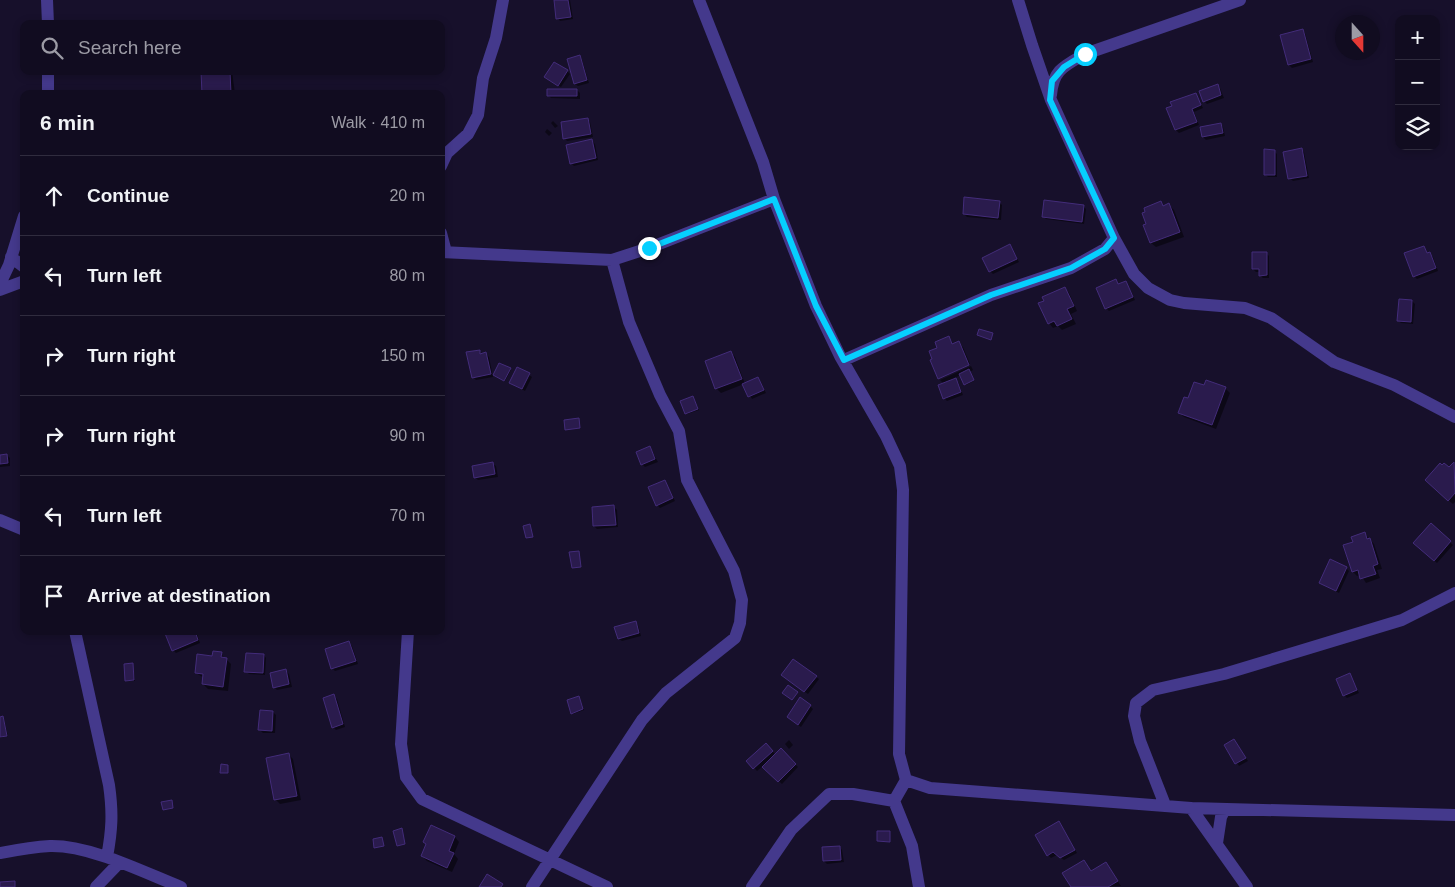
<!DOCTYPE html>
<meta charset="utf-8">
<style>
:root{--surface:#110c20;--page:#1e1a2d;--text:#f1f3f6;--muted:#9c9ba5;--line:#302c3e}
body{margin:0;font-family:Helvetica,sans-serif;background:var(--page);color:var(--text)}
.controls{position:absolute;right:15px;top:15px;display:grid;overflow:hidden;border-radius:10px;box-shadow:0 2px 8px #0003}
.controls button{width:45px;height:45px;display:grid;place-items:center;padding:0;border:0;border-bottom:1px solid var(--line);background:var(--surface);color:var(--text);font:25px sans-serif}
.compass{position:absolute;left:1335px;top:15px;width:45px;height:45px;border-radius:50%;background:var(--surface);box-shadow:0 2px 8px #0003;rotate:159deg}
.stop{position:absolute;width:15px;height:15px;margin:-11px;border:4px solid #06cfff;border-radius:50%;background:#fff}
.stop.end{background:#06cfff;border-color:#fff;box-shadow:0 1px 5px #0008}
.list{margin:0;padding:0;list-style:none}
h2{display:flex;justify-content:space-between;align-items:center;height:65px;margin:0;padding:0 20px;font-size:21px}
h2 small{font-size:16px;font-weight:400;color:var(--muted)}
.list li{display:grid;grid-template-columns:32px 1fr auto;gap:15px;align-items:center;box-sizing:border-box;height:80px;padding:0 20px;border-top:1px solid var(--line)}
.list b{display:block;font-size:19px;white-space:nowrap}
.list em{font-size:16px;font-style:normal;color:var(--muted)}
.icon{flex:none;width:28px;height:28px;fill:none;stroke:currentColor;stroke-width:2;stroke-linecap:round;stroke-linejoin:round}
.map{position:relative;flex:none;width:1455px;height:887px;overflow:hidden}
.search{position:absolute;background:var(--surface);box-shadow:0 2px 8px #0003;left:20px;top:20px;width:425px;height:55px;display:flex;align-items:center;gap:12px;box-sizing:border-box;padding:0 18px;border-radius:10px;color:var(--muted);font-size:19px}
.panel{position:absolute;background:var(--surface);box-shadow:0 2px 8px #0003;left:20px;top:90px;width:425px;height:545px;border-radius:10px}
.map>svg:first-child{display:block}
.shadow{fill:#0007}
.building{fill:#2a1b4d;stroke:#432c7a}
.lines{fill:none;stroke-linecap:round;stroke-linejoin:round}
.minor{stroke:#44398c;stroke-width:12}
.route{stroke:#06cfff;stroke-width:6}
</style>
<div class="map">
<svg width="1455" height="887" viewBox="0 0 1455 887">
<rect width="100%" height="100%" fill="#17102b"/>
<path class="shadow" d="M555,0H570L573,19L560,21L558,18Z
M1302,30L1305,33L1313,62L1292,68L1289,65Z
M580,57L582,60L589,83L578,86L575,84Z
M202,71H232L235,94H204Z
M567,71L570,74L561,87L549,80Z
M1217,86L1220,88L1224,98L1207,104L1204,101Z
M577,90L580,93V99L551,98L548,95Z
M1195,94L1203,108L1194,112L1199,125L1179,133L1176,130L1168,109Z
M587,119L590,122L593,137L567,141L565,138Z
M553,121L558,126L555,128L551,123Z
M1220,124L1223,127L1225,136L1206,140L1203,137L1201,128Z
M547,129L552,133L549,136L545,132Z
M592,141L595,144L598,160L574,166L571,163Z
M1301,150L1304,152L1309,178L1293,181L1290,178Z
M1274,151L1277,154V177H1268L1265,174Z
M999,202L1002,205L1001,220L967,217L964,214Z
M1161,203L1164,207L1169,205L1174,210L1184,237L1156,247L1151,243L1145,226L1148,225Z
M1083,206L1086,209L1084,224L1046,219L1043,216Z
M1010,246L1019,262L993,274L990,271Z
M1424,248L1428,254L1433,257L1438,271L1417,279L1414,276Z
M1266,253L1269,256V278H1263L1260,275V272H1256L1253,269Z
M1115,281L1119,285L1126,282L1135,300L1109,311L1106,308Z
M1065,288L1069,293L1077,311L1071,314L1076,324L1062,330L1058,326L1053,328L1049,323Z
M1412,301L1415,304L1413,324L1401,323L1398,320Z
M949,338L954,345L958,343L963,347L970,364L939,377V379L931,361L939,348Z
M479,351L483,354H486L489,357L493,377L476,380L473,377Z
M731,352L735,357L745,384L758,378L766,393L752,399L744,384L721,393L716,388Z
M971,366L973,370L970,372L974,381L966,385L961,375L954,378L958,382L963,395L947,401L944,398L939,386L944,384L940,380Z
M518,368L532,377L525,391L510,382Z
M510,369L511,370L505,381L495,376Z
M1205,387L1225,388L1230,393L1216,429L1184,417L1179,413L1188,400Z
M693,397L699,410L687,414L686,413Z
M650,448L658,462L645,467L642,464Z
M7,455L10,458V466L0,467V456Z
M493,464L496,466L498,477L478,480L475,477Z
M1454,464L1455,502L1453,504L1431,485Z
M665,481L675,501L660,508L657,505Z
M614,507L617,510L618,527L597,529L594,526Z
M1431,525L1453,545L1437,563L1418,546Z
M1365,534L1374,544L1382,569L1377,570L1380,578L1366,583L1361,575L1357,576L1353,572L1354,543Z
M1346,568L1349,571L1339,593L1321,583Z
M635,622L638,625L641,636L622,641L619,639Z
M165,631H196L200,643L176,653L173,650Z
M344,631H354L347,634Z
M349,643L352,646L358,664L335,671L332,668Z
M221,654L231,664L228,691L208,689L203,684L204,678L196,673L213,657Z
M264,655L266,658L265,675L249,674L246,671Z
M133,664L135,681H127L126,680Z
M286,671L289,674L292,687L277,690L274,687Z
M1349,675L1359,693L1347,698L1344,695Z
M816,677L819,679L808,694L785,678Z
M334,696L337,699L345,727L336,730L333,727Z
M580,699L584,710L573,714L572,713Z
M810,706L813,709L801,727L791,720Z
M273,712L276,715L275,733H263L260,730Z
M0,718L4,719L8,736L0,738Z
M789,740L793,745L789,749L785,744Z
M1234,740L1248,761L1239,766L1225,745Z
M766,745L776,755L781,750L798,767L782,784L763,766L757,771L748,761Z
M289,755L293,759L301,800L280,804L276,800Z
M1061,826L1077,853L1064,860L1057,855L1051,858L1048,855Z
M431,827L455,837L459,842L454,854L458,859L452,872L427,861L422,856L427,845Z
M840,847L842,850L844,862L827,864L824,861Z
M1084,861L1092,872L1106,864L1121,886L1072,887Z"/>
<path class="building" d="M554,0H568L571,17L556,19Z
M1303,29L1311,59L1288,65L1280,35Z
M580,55L587,80L574,84L567,59Z
M554,62L568,70L558,86L544,77Z
M201,71H230L231,94H202Z
M1218,84L1221,95L1203,102L1199,91Z
M547,89H577V96H547Z
M1196,93L1201,105L1192,109L1197,122L1175,130L1166,108L1172,106L1170,102Z
M588,118L591,134L563,139L561,122Z
M1221,123L1223,133L1202,137L1200,127Z
M592,139L596,158L570,164L566,145Z
M1302,148L1307,176L1288,179L1283,152Z
M1264,149L1275,150V175H1264Z
M964,197L1000,201L998,218L963,214Z
M1044,200L1084,205L1082,222L1042,217Z
M1161,201L1163,206L1169,203L1180,232L1150,243L1143,225L1146,224L1142,213L1145,212L1144,208Z
M1010,244L1017,259L989,272L982,258Z
M1424,246L1427,253L1430,252L1436,268L1413,277L1404,253Z
M1252,252H1267V275L1259,276V269H1252Z
M1116,279L1118,284L1126,281L1133,297L1105,309L1096,288Z
M1065,287L1074,306L1067,309L1072,319L1057,326L1054,321L1048,324L1038,303L1044,301L1042,297Z
M1399,299L1412,300L1411,322L1397,321Z
M979,329L993,333L991,340L977,335Z
M949,336L952,344L959,341L969,365L938,379L930,360L932,359L929,351L937,348L935,342Z
M480,350V354L486,352L491,374L472,378L466,352Z
M731,351L742,379L715,389L705,361Z
M499,363L511,368L504,381L493,375Z
M517,367L530,373L522,389L509,383Z
M969,369L974,380L964,385L959,374Z
M758,377L764,390L748,397L742,384Z
M956,378L961,392L943,399L938,385Z
M1206,380L1226,387L1212,425L1178,413L1184,397L1188,398L1194,382L1204,385Z
M693,396L698,409L685,414L680,401Z
M579,418L580,428L565,430L564,420Z
M650,446L655,459L641,465L636,452Z
M7,454L8,463L0,464V455Z
M493,462L495,474L474,478L472,466Z
M1454,462L1455,493L1448,501L1425,480L1440,463L1442,465L1444,463L1449,467Z
M665,480L673,498L656,506L648,487Z
M614,505L616,525L593,526L592,507Z
M1431,523L1451,541L1434,561L1413,543Z
M530,524L533,537L526,538L523,526Z
M1365,532L1367,539L1370,538L1378,564L1373,566L1376,574L1360,579L1358,570L1352,572L1343,545L1353,542L1351,537Z
M579,551L581,567L572,568L569,552Z
M1330,559L1347,567L1336,591L1319,583Z
M636,621L639,633L618,639L614,627Z
M164,631H195L198,640L172,651Z
M349,641L356,661L331,669L325,649Z
M213,651L222,652L221,657L227,658L223,687L202,684L203,674L195,673L197,654L212,656Z
M246,653L264,654L263,673L244,672Z
M793,659L817,676L804,692L781,675Z
M133,663L134,680L125,681L124,664Z
M286,669L289,684L273,688L270,673Z
M1350,673L1357,690L1343,696L1336,679Z
M788,685L798,692L792,700L782,693Z
M334,694L343,724L332,728L323,698Z
M579,696L583,709L571,714L567,700Z
M800,697L811,705L798,725L787,717Z
M260,710L273,711L272,731L258,730Z
M3,716L7,736L0,737V717Z
M1234,739L1246,758L1235,764L1224,745Z
M766,743L773,751L753,769L746,761Z
M781,748L796,764L778,782L762,767Z
M289,753L297,796L274,800L266,758Z
M221,764L228,765V773H220Z
M172,800L173,808L163,810L161,802Z
M1059,821L1075,850L1060,858L1053,852L1047,856L1035,835Z
M431,825L455,836L449,851L454,853L447,868L421,856L426,844L423,842Z
M402,828L405,844L397,846L393,831Z
M877,831H890V842L877,841Z
M382,837L384,846L374,848L373,839Z
M840,846L841,860L823,861L822,847Z
M1084,860L1091,871L1106,862L1118,881L1108,887H1071L1062,873Z
M487,874L503,884L501,887H479Z
M15,881V887H0V882Z"/>
<g class="lines">
<path class="minor" d="M47,0L48,24
M699,0L763,162L774,199L816,306L840,356L886,436L900,466L903,490L899,754L906,780L930,788L1191,808L1455,815
M1018,0L1032,45L1051,100L1114,238L1134,274L1148,288L1170,300L1184,303L1245,308L1271,318L1334,362L1394,385L1455,417
M48,94V71
M1051,95C1053,70 1064,66 1085,54L1240,0
M441,166L447,153L468,134L478,115L483,78L496,38L503,0
M441,233L446,252
M441,252L612,260L649,248L774,199
M11,257L24,267
M0,284L9,265L24,216
M0,290L24,281
M844,360L991,295L1071,268L1105,249L1114,238
M0,520L24,530
M75,631L109,785C113,813 112,830 107,857
M408,631L401,744L406,777L422,799L607,887
M906,780L894,801L912,846L919,887
M1165,805L1140,741L1134,716L1136,703L1153,690L1224,674L1402,620L1455,593
M1191,808L1247,887
M1217,843L1221,817L1225,809
M0,853C16,850 33,847 50,846C90,845 143,872 181,887
M96,887L119,863
M532,887L642,720L666,693L735,638L740,623L742,600L734,571L687,480L679,431L660,395L629,322L612,260
M752,887L791,830L829,794H853L894,801"/>
</g>
<g class="lines">
<path class="route" d="M649,248L774,199L816,306L844,360L991,295L1071,268L1105,249L1114,238L1050,100L1052,81L1064,67L1085,54"/>
</g>
</svg>
<div class="controls">
<button>+</button>
<button>−</button>
<button><svg class="icon" aria-label="layers" viewBox="0 0 24 24"><path d="M12 4l9 5-9 5-9-5zM3 14l9 5 9-5"/></svg></button>
</div>
<svg class="compass" viewBox="-18 -18 36 36"><path d="M0-13l5 13h-10z" fill="#e53935"/><path d="M0 13l5-13h-10z" fill="#9c9ba5"/></svg>
<div class="stop" style="left:1085px;top:54px"></div>
<div class="stop end" style="left:649px;top:248px"></div>
<div class="search"><svg class="icon" aria-label="search" viewBox="0 0 24 24"><circle cx="10" cy="10" r="6"/><path d="M15 15l6 6"/></svg>Search here</div>
<section class="panel">
<h2>6 min<small>Walk · 410 m</small></h2>
<ul class="list">
<li><svg class="icon" aria-label="ahead" viewBox="0 0 24 24"><path d="M12 20V5M6 11l6-6 6 6"/></svg><div><b>Continue</b></div><em>20 m</em></li>
<li><svg class="icon" aria-label="left" viewBox="0 0 24 24"><path d="M17 20v-9H6M10 6l-5 5 5 5"/></svg><div><b>Turn left</b></div><em>80 m</em></li>
<li><svg class="icon" aria-label="right" viewBox="0 0 24 24"><path d="M7 20v-9h11M14 6l5 5-5 5"/></svg><div><b>Turn right</b></div><em>150 m</em></li>
<li><svg class="icon" aria-label="right" viewBox="0 0 24 24"><path d="M7 20v-9h11M14 6l5 5-5 5"/></svg><div><b>Turn right</b></div><em>90 m</em></li>
<li><svg class="icon" aria-label="left" viewBox="0 0 24 24"><path d="M17 20v-9H6M10 6l-5 5 5 5"/></svg><div><b>Turn left</b></div><em>70 m</em></li>
<li><svg class="icon" aria-label="arrive" viewBox="0 0 24 24"><path d="M6 21V4h12l-3 4 3 4H6"/></svg><div><b>Arrive at destination</b></div></li>
</ul>
</section>
</div>
